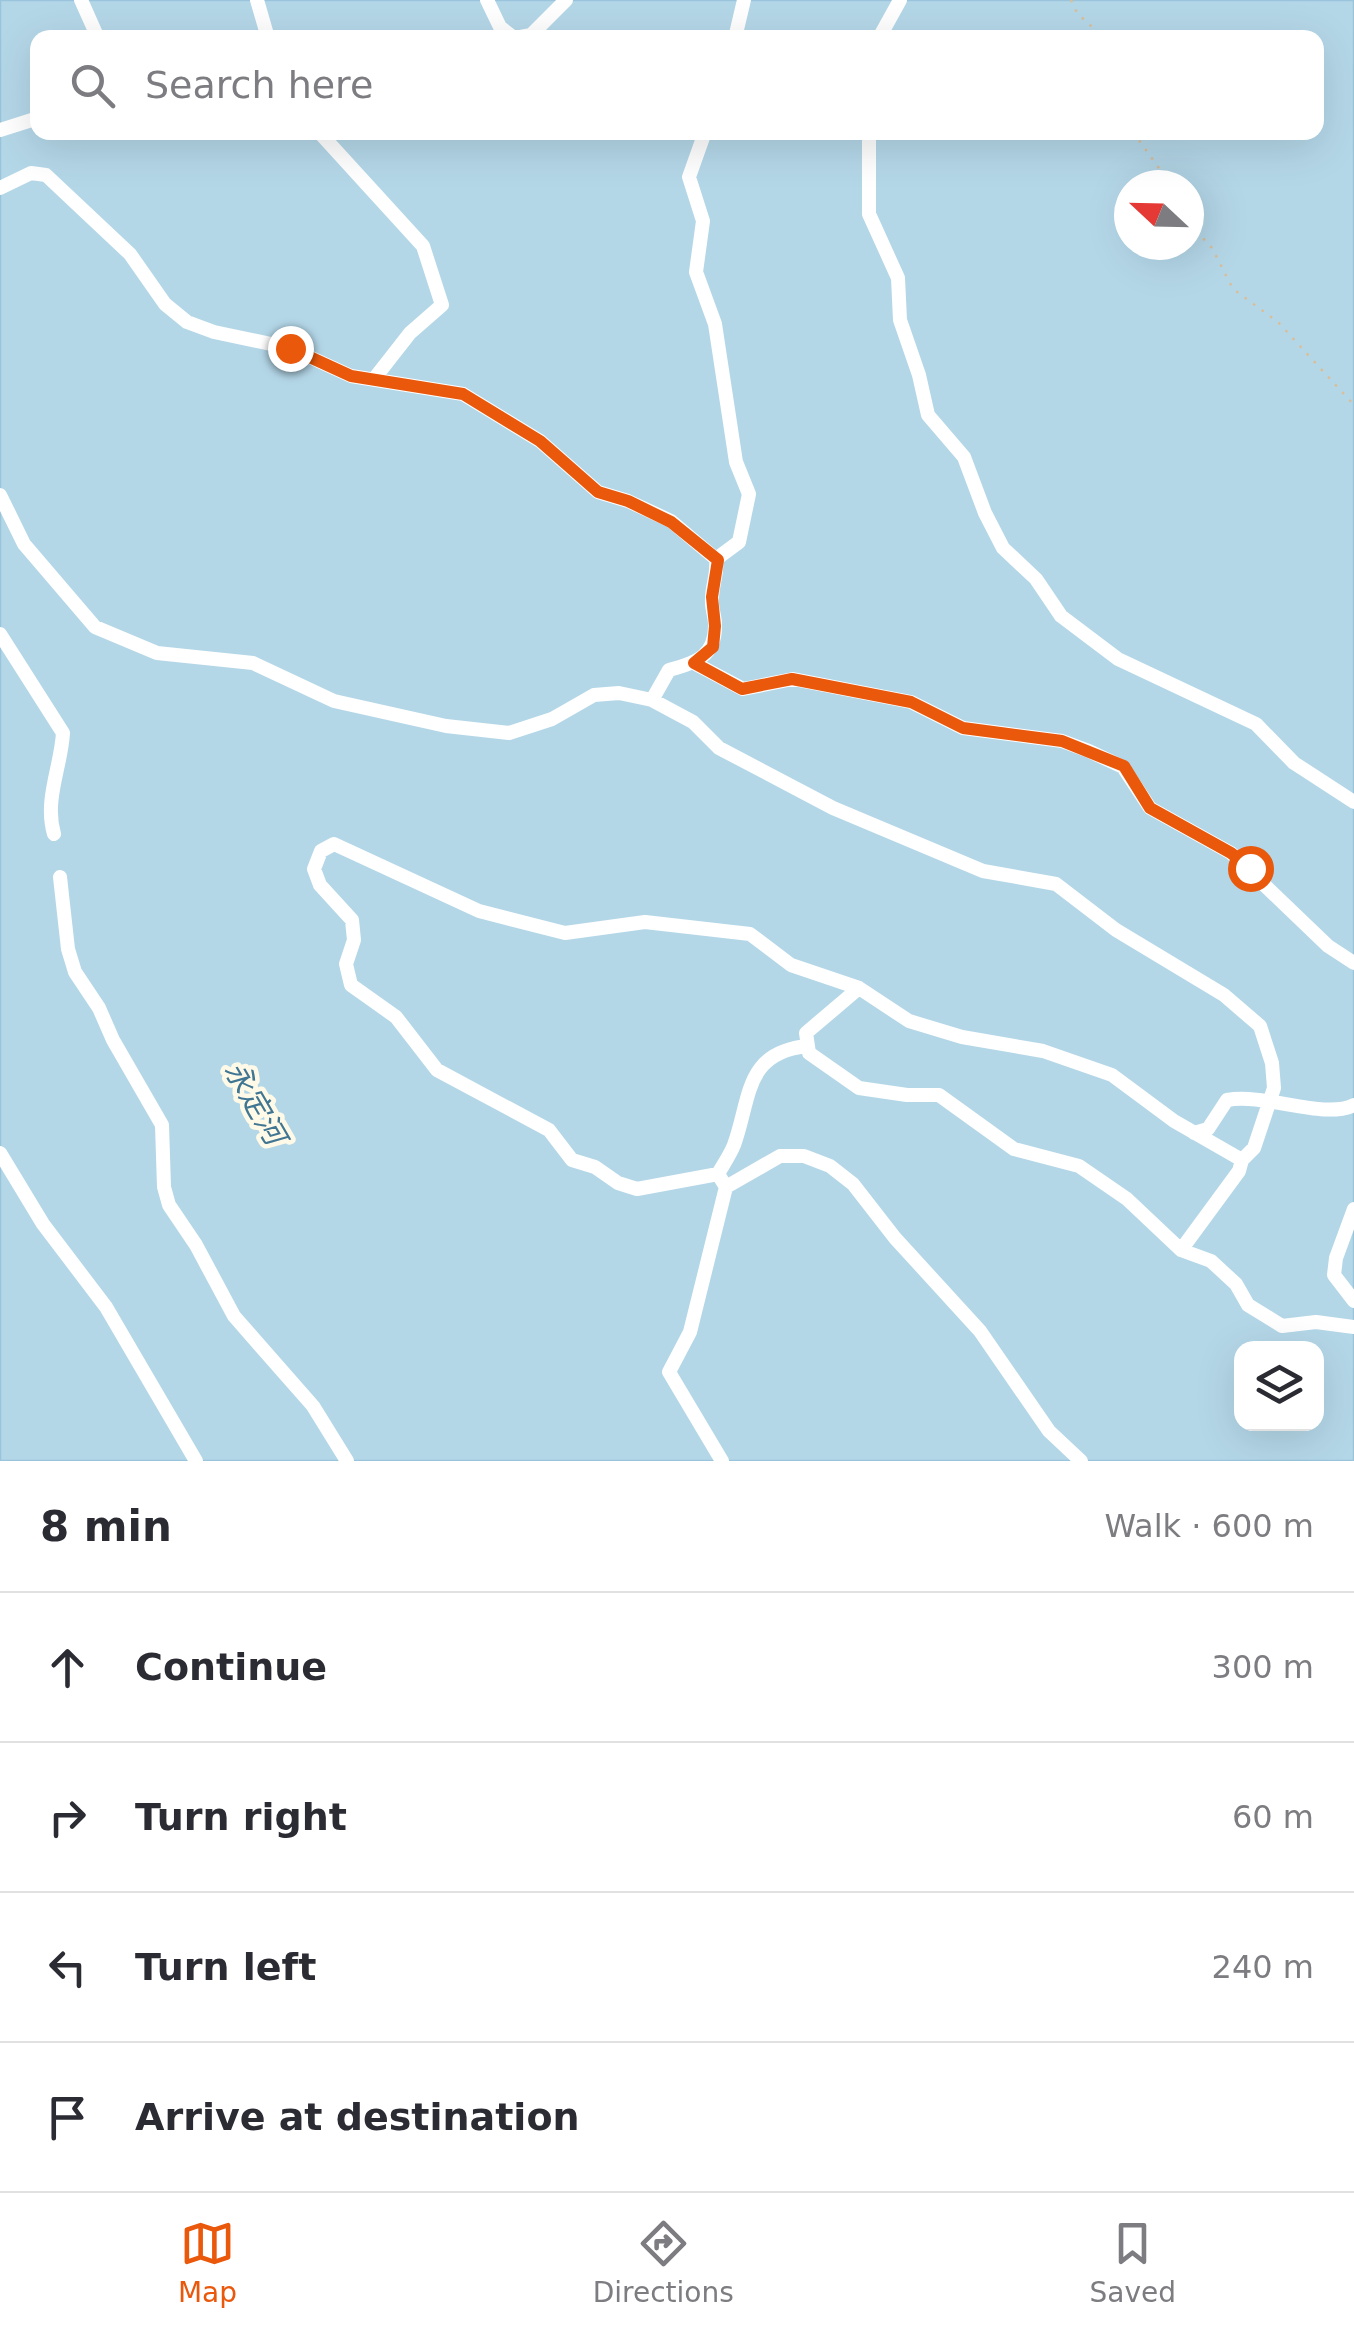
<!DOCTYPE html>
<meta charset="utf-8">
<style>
:root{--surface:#fff;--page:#f7f7f7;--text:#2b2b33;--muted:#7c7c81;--line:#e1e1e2;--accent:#ea580c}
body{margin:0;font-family:"DejaVu Sans","Noto Sans SC",sans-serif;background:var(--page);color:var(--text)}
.controls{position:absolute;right:30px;bottom:30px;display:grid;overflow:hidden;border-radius:20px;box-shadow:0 10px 40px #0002}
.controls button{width:90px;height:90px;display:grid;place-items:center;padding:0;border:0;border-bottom:2px solid var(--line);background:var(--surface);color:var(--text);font:50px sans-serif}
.compass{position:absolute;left:1114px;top:170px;width:90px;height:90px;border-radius:50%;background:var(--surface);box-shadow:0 10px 40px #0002;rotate:292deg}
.stop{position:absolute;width:30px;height:30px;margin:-22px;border:8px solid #ea580c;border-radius:50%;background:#fff}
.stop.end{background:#ea580c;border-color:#fff;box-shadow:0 2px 10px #0008}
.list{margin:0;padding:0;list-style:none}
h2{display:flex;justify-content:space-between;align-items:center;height:130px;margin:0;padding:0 40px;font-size:42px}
h2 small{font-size:32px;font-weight:400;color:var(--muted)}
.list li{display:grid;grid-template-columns:65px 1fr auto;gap:30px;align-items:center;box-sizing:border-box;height:150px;padding:0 40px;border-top:2px solid var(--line)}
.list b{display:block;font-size:38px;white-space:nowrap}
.list em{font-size:32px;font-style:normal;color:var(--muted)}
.icon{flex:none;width:55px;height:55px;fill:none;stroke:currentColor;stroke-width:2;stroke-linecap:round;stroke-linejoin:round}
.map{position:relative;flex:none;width:1354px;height:1461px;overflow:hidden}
.search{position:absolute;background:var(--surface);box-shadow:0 10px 40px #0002;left:30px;right:30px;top:30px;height:110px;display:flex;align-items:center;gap:25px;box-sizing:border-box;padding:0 35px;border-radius:20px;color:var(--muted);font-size:38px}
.sheet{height:730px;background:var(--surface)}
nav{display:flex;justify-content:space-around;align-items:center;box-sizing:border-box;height:140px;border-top:2px solid var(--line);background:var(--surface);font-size:28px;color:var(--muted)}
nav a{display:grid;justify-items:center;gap:5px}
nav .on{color:var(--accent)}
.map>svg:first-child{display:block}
.water{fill:#b4d7e8;stroke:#99c4db;stroke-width:2.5;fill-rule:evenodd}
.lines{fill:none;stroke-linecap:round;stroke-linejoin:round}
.path{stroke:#d9be99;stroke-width:2.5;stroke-dasharray:2.5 8;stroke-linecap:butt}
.minor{stroke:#fff;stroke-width:14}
.route{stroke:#ea580c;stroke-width:12}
.labels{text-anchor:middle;stroke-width:9;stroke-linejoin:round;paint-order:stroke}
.water-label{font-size:30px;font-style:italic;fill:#417693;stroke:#fffae8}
</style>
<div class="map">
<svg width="1354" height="1461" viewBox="0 0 1354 1461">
<rect width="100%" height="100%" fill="#fef8e0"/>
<path class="water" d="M0,0H1354V1461H0ZM38,38H1316V132H38ZM1129,185H1189V245H1129ZM1242,1348H1316V1424H1242Z"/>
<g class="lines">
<path class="path" d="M1071,0L1077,13L1104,38
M1133,132L1171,185
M1189,223L1212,248L1233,289L1278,322L1354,405"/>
<path class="minor" d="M81,0L98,38
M257,0L268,38
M487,0L500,27L514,38
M515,38L531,35L566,0
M735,38L744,0
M879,38L900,0
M0,130L38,118
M319,132L423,246L442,305L410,333L374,379
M869,132V214L898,278L900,320L919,375L928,415L964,457L985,513L1003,548L1036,579L1061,616L1118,659L1256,724L1294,763L1354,802
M0,188L31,173L46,175L130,254L165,304L187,322L214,332L290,348L351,376L463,394L540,441L598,492L628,501L671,521L716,559L739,542L749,494L736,462L715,324L696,272L703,221L689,177L705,132
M0,495L24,544L95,627L157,653L253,663L334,701L446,726L509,733L552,719L594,695L619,693L652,700L693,722L719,748L833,808L983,871L1056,884L1116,930L1224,995L1260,1026L1272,1063L1274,1088L1254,1148L1242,1160L1239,1171L1181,1250L1127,1199L1079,1166L1014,1149L939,1095H907L859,1088L809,1053L806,1033L859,988
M0,634L63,733C61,767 44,800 54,834
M694,663L743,689L793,679L911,702L963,728L1062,741L1089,751L1123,767L1150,808L1231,853L1328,946L1354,963
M652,700L669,670C696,663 716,656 715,624C715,616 711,607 712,599C712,585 718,573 716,559
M60,877L68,949L75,972L99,1008L113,1040L162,1125L164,1187L169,1205L196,1245L234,1316L313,1406L347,1461
M1194,1133L1208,1129L1227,1100C1266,1093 1324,1120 1354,1105
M0,1153L43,1224L106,1307L196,1461
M718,1174L637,1189L618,1183L595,1167L572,1160L549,1130L437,1070L396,1017L351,985L346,964L354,940L352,920L320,885L314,869L321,851L334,844L479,911L565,933L645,922L750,934L791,965L859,988L909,1021L962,1037L1043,1051L1112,1075L1174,1121L1242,1160
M726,1187L780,1156H804L830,1166L853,1184L895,1238L980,1331L1049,1431L1081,1461
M1354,1209L1336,1258L1334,1275L1354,1301
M1181,1250L1211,1261L1236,1284L1248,1305L1282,1326L1316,1322L1354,1327
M722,1461L669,1372L690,1332L726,1187L718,1174C723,1165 730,1155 734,1145C751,1098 744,1052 808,1046"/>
</g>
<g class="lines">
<path class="route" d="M290,348L351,376L463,394L540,441L598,492L628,501L671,522L718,560L712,597L715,626L713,647L694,663L742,689L792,679L911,702L963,728L1062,741L1124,766L1150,808L1231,853L1250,868"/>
</g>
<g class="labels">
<g class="water-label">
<text transform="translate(255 1103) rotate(60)" y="10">永定河</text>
</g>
</g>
</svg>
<div class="controls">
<button><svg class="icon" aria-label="layers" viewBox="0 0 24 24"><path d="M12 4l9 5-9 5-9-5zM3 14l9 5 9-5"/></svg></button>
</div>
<svg class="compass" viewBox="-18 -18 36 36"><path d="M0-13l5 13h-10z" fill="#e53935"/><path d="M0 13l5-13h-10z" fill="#7c7c81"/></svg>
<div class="stop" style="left:1250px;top:868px"></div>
<div class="stop end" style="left:290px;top:348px"></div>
<div class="search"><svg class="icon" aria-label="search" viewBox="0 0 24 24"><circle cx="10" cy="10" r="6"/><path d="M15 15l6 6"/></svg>Search here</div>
</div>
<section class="sheet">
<h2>8 min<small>Walk · 600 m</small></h2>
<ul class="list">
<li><svg class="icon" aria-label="ahead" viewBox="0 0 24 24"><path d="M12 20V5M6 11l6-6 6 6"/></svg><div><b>Continue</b></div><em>300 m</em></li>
<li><svg class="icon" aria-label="right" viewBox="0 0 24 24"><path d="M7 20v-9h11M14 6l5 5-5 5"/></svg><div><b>Turn right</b></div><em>60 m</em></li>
<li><svg class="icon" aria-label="left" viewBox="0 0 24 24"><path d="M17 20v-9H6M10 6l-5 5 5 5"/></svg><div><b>Turn left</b></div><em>240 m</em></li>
<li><svg class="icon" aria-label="arrive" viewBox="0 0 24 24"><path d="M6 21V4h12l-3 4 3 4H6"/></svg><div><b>Arrive at destination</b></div></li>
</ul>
</section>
<nav>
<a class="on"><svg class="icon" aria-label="map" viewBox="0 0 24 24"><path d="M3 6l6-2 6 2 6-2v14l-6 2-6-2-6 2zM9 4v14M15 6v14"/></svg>Map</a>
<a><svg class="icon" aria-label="directions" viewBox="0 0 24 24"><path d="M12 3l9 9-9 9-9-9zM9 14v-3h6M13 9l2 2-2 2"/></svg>Directions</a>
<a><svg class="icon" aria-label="saved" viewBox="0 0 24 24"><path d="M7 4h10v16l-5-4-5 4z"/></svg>Saved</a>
</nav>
